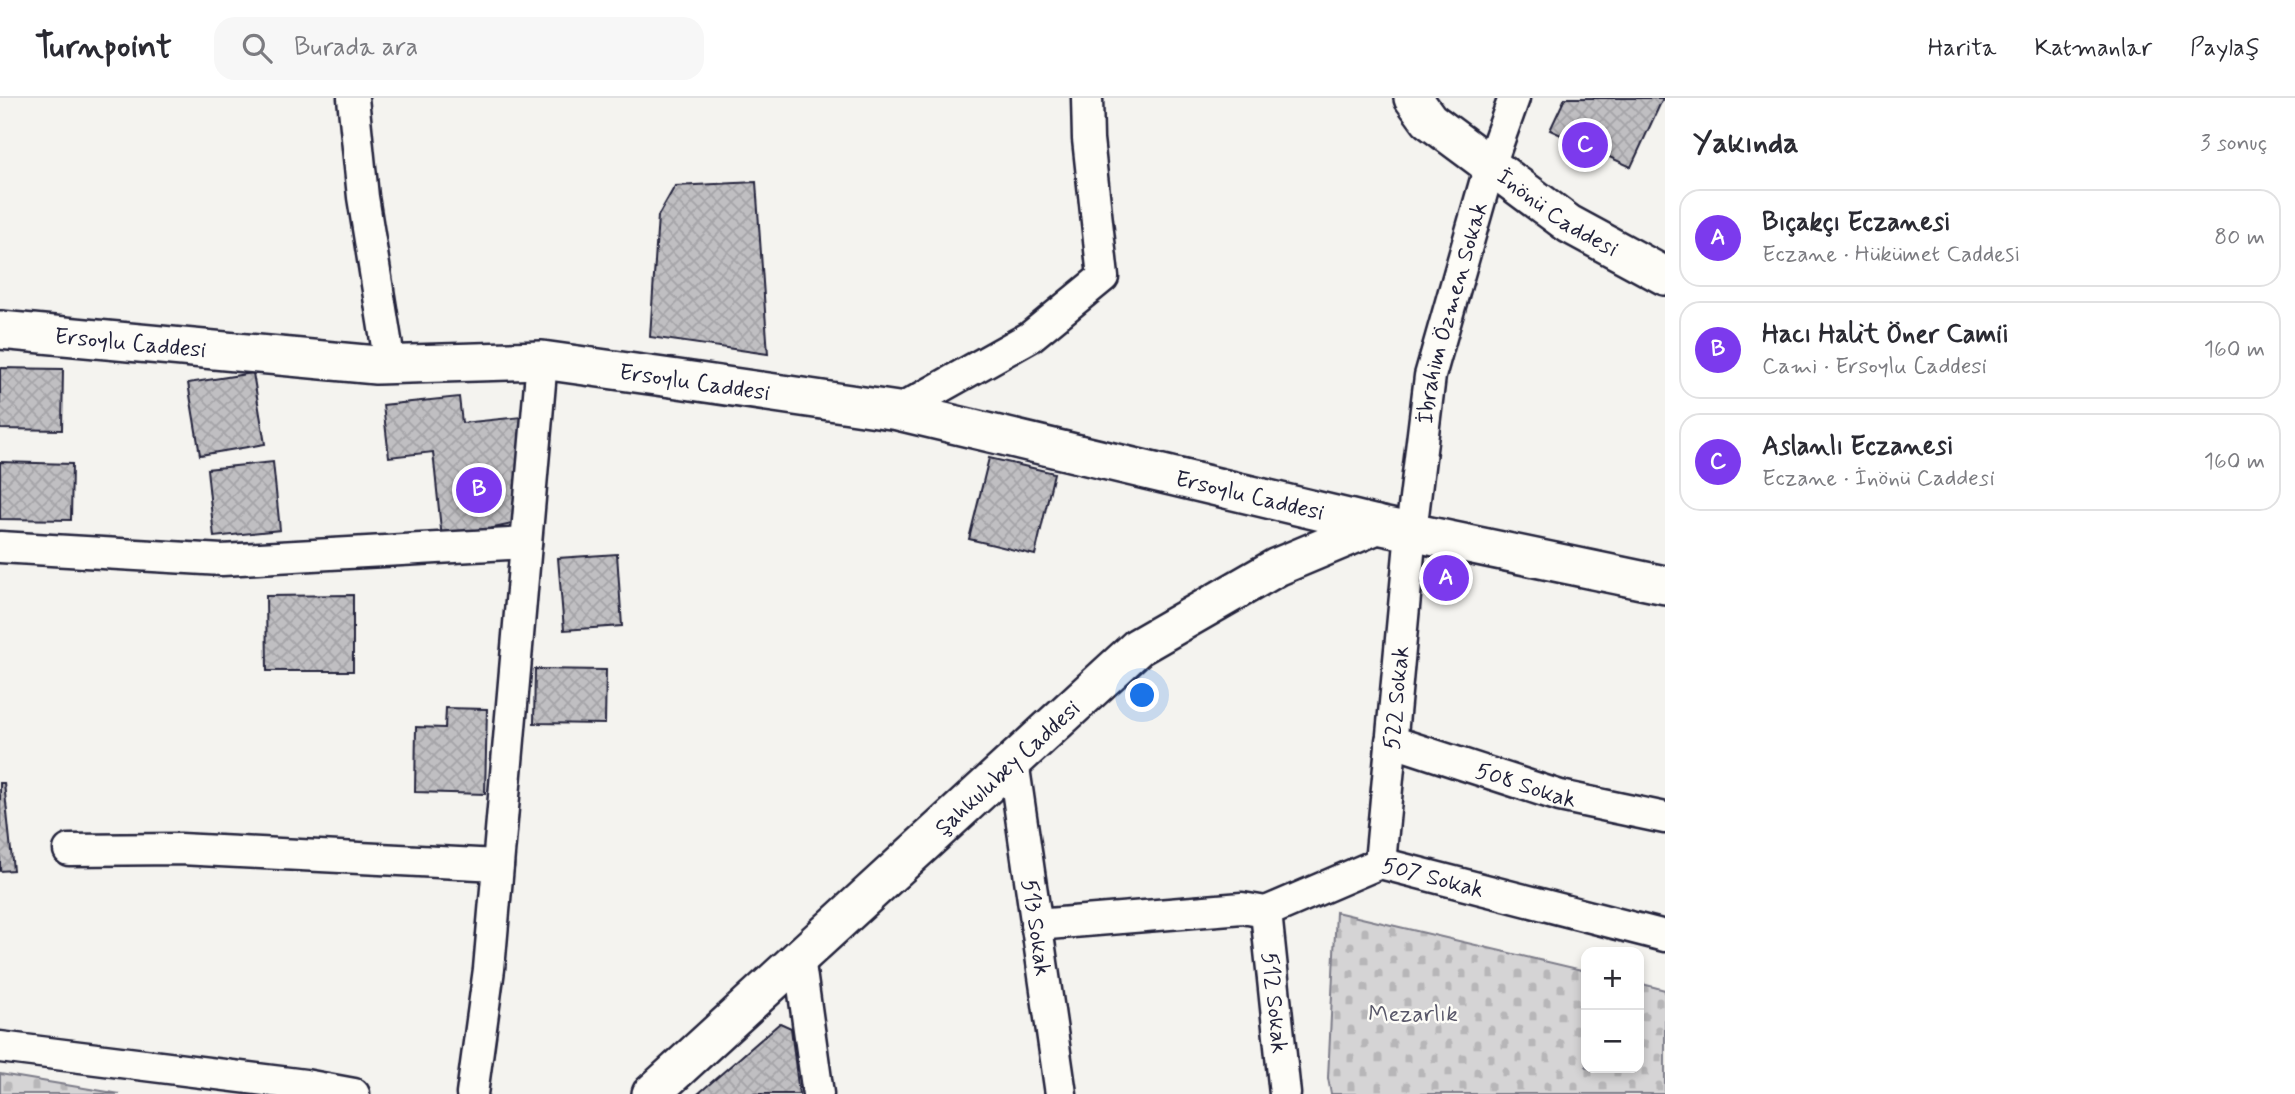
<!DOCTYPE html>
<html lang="tr">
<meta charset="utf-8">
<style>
:root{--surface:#fff;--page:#f7f7f7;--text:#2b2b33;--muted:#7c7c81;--line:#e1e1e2;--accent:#7c3aed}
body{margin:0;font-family:Mynerve,sans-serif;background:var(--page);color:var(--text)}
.controls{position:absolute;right:21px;bottom:21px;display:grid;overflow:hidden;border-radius:14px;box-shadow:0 4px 10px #0003}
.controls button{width:63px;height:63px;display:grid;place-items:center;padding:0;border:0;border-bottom:2px solid var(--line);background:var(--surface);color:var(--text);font:35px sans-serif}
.you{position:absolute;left:1143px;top:598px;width:24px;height:24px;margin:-18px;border:5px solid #fff;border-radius:50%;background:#1a73e8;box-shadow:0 0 0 10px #1a73e833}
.badge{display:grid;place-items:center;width:46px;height:46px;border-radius:50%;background:var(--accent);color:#fff;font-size:23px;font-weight:700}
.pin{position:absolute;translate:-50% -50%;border:4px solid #fff;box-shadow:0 2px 7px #0006}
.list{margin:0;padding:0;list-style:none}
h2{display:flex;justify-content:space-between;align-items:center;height:91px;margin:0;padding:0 28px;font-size:30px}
h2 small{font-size:23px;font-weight:400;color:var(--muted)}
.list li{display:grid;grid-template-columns:46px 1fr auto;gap:21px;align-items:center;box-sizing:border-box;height:98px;margin:0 14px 14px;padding:0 14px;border:2px solid var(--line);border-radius:21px}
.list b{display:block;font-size:26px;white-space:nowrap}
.list p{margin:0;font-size:23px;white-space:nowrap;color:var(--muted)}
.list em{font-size:23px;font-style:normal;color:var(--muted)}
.icon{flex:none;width:38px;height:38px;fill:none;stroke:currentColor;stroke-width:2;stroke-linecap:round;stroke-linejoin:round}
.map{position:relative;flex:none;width:1665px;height:996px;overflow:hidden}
header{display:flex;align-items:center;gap:42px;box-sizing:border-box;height:98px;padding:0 35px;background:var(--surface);border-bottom:2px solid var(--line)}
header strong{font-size:33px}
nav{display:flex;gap:38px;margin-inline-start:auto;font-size:24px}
.search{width:490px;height:63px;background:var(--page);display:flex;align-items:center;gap:18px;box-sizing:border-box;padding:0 24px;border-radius:21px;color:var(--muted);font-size:26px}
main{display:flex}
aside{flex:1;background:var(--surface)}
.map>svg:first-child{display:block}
.cemetery{fill:url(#cemetery-stones);stroke:#7c7b88;stroke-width:2}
.building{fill:url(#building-cross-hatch);stroke:#22223b;stroke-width:2}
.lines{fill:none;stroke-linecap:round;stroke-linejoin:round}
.minor-casing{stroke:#22223b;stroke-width:35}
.tertiary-casing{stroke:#22223b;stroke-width:42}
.minor{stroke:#fdfcf7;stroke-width:30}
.tertiary{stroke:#fdfcf7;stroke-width:37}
.labels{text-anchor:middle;stroke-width:5;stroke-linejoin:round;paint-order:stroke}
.street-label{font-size:23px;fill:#22223b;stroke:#fdfcf7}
.park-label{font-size:23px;fill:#585769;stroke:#fdfcf7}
</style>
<header>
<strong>Turnpoint</strong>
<div class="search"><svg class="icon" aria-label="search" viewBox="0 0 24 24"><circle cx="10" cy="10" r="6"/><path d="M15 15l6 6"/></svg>Burada ara</div>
<nav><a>Harita</a><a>Katmanlar</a><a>Paylaş</a></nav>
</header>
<main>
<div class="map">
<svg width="1665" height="996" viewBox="0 0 1665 996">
<defs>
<pattern id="cemetery-stones" width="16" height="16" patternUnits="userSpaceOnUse" patternTransform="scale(1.75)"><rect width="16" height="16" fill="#d5d4d5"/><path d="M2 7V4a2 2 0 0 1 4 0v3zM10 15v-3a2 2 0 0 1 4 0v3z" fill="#b7b6b8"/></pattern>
<pattern id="building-cross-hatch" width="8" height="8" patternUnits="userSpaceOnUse" patternTransform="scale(1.75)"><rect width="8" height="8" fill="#c0bfc2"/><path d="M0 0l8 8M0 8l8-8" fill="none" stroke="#a5a4a8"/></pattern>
</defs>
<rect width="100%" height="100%" fill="#f4f3ef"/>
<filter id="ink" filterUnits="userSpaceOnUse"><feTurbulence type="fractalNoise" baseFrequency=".0143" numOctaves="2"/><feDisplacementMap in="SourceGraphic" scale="14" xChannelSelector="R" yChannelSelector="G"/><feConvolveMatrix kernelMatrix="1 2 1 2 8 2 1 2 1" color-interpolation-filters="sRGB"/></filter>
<g filter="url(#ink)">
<path class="cemetery" d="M1336,814L1586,873V970H1639V885L1665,892V996H1331L1328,980Z
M0,976L120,996H0Z"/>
<path class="building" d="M1565,0H1663L1631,69L1550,32Z
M756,84L768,256L650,239L658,118L675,88Z
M0,270L63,271L62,332L0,331Z
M253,275L265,346L200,357L188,285Z
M459,299L462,325L531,318L517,425L442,441L433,354L389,359L383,307Z
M989,360L1054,375L1035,457L969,441Z
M0,364L72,366L71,422L0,421Z
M273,364L280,432L214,439L207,371Z
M617,456L622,528L564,532L558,460Z
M353,497V573H267L266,498Z
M535,571L606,572L605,626L534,625Z
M446,610L487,611L485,696L415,694L416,629L445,630Z
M0,685H4L13,772L0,773Z
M780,925L791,930L799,996H698Z"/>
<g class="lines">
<g class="minor-casing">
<g id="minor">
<path d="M353,0L363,99L390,267"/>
<path d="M898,313L1030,239L1103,179L1088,41L1087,0"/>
<path d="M0,449L222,462L526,445"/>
<path id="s1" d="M1391,643L1560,698L1665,720"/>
<path id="s2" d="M1013,663L1061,996"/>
<path d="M69,752L180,751L498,767"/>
<path id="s3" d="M1380,765L1411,434L1430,278L1490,67L1514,0"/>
<path id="s4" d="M1266,814L1285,996"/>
<path id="s5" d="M1036,827L1242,810L1266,814L1380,765L1665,838"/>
<path d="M799,859L818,996"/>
<path d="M0,949L305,987L354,996"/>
<path d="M472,996L489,871L542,262"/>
</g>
</g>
<g class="tertiary-casing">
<g id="tertiary">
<path id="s6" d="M1413,0L1429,22L1569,126L1665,178"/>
<path id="s7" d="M0,232L376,267L542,262L678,281L898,313L1377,427"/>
<path id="s8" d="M651,996L1138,549L1277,469L1377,427L1665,487"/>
</g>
</g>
<use href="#minor" class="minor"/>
<use href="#tertiary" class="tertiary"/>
</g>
</g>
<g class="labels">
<g class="street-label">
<text dy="8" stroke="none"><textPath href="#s6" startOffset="186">İnönü Caddesi</textPath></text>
<text dy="8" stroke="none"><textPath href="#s3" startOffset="556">İbrahim Özmen Sokak</textPath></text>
<text dy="8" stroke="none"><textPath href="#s7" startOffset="131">Ersoylu Caddesi</textPath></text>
<text dy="8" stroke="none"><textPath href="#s7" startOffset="698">Ersoylu Caddesi</textPath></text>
<text dy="8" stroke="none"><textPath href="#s7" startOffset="1265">Ersoylu Caddesi</textPath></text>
<text dy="8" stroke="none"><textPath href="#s3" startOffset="166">522 Sokak</textPath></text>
<text dy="8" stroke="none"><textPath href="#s8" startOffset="483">Şahkulubey Caddesi</textPath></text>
<text dy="8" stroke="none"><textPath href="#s1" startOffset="142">508 Sokak</textPath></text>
<text dy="8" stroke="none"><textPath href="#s5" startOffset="410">507 Sokak</textPath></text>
<text dy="8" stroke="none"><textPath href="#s2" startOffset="168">513 Sokak</textPath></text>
<text dy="8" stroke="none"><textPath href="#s4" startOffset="91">512 Sokak</textPath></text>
</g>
<g class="park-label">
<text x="1413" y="923">Mezarlık</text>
</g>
</g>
</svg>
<div class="controls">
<button>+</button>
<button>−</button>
</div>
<div class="you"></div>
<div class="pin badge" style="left:1446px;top:480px">A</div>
<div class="pin badge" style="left:479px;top:392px">B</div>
<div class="pin badge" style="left:1585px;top:47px">C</div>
</div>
<aside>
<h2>Yakında<small>3 sonuç</small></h2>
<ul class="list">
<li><span class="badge">A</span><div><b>Bıçakçı Eczanesi</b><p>Eczane · Hükümet Caddesi</p></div><em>80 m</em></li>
<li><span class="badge">B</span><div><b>Hacı Halit Öner Camii</b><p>Cami · Ersoylu Caddesi</p></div><em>160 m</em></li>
<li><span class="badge">C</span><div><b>Aslanlı Eczanesi</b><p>Eczane · İnönü Caddesi</p></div><em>160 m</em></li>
</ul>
</aside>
</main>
